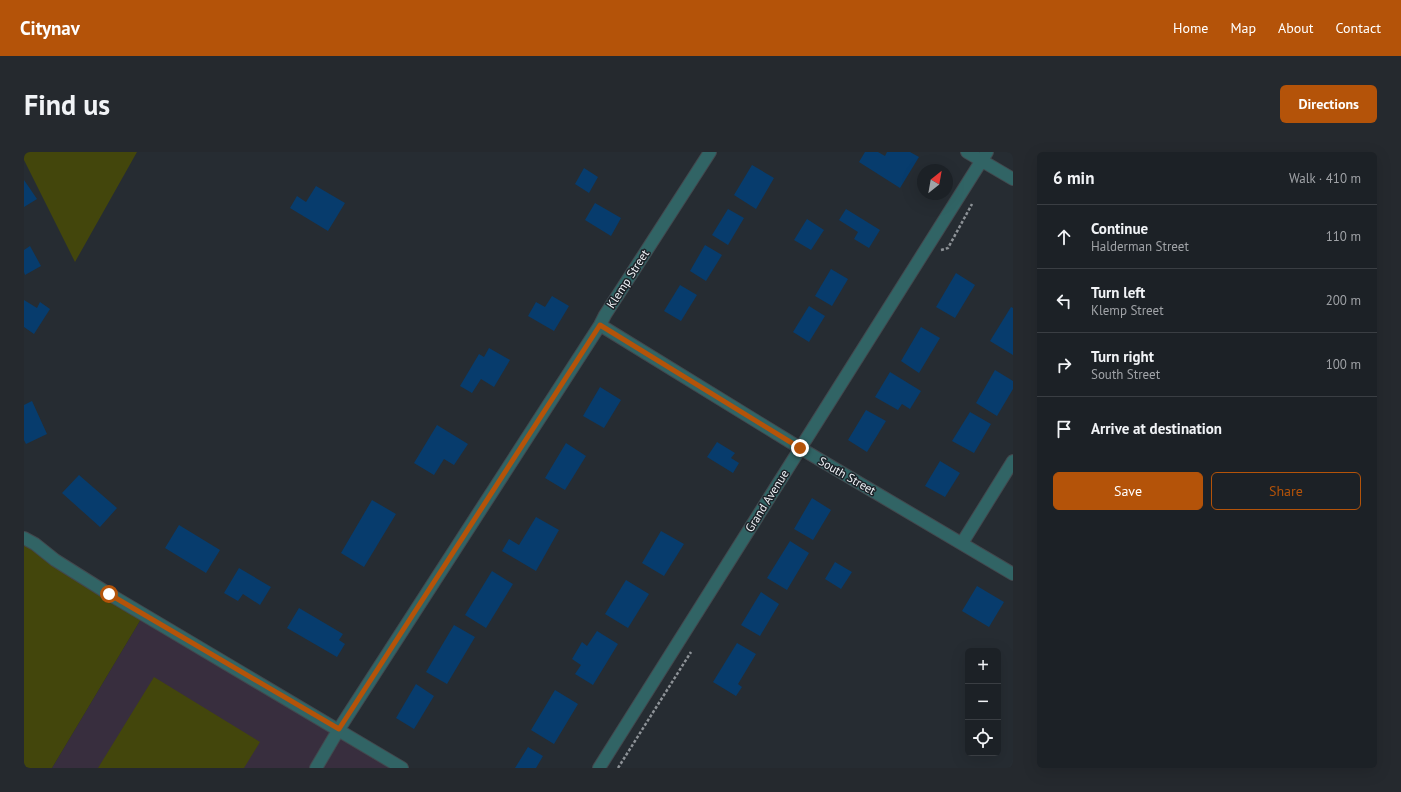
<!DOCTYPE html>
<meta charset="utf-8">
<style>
:root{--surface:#1c2126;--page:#25292e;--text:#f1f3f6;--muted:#a0a3a7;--line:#3a3e43;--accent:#b45309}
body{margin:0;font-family:"PT Sans",sans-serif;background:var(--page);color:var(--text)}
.controls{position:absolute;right:12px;bottom:12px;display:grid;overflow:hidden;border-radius:6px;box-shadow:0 4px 16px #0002}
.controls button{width:36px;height:36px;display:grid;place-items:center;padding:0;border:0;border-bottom:1px solid var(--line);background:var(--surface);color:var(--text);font:20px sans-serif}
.compass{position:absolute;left:893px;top:12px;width:36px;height:36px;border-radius:50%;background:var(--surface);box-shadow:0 4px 16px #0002;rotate:31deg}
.stop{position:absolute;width:12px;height:12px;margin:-9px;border:3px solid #b45309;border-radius:50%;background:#fff}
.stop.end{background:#b45309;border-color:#fff;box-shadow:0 1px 4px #0008}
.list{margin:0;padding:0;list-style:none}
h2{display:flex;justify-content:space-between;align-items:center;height:52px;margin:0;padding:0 16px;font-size:17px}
h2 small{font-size:13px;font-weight:400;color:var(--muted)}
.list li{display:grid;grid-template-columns:26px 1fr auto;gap:12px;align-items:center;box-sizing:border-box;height:64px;padding:0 16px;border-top:1px solid var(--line)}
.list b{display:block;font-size:15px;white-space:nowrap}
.list p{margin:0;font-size:13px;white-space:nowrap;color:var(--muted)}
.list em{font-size:13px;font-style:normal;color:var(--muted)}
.actions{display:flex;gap:8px;padding:12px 16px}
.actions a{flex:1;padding:9px 0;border:1px solid var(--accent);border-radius:6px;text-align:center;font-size:14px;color:var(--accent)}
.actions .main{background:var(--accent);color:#fff}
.icon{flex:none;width:22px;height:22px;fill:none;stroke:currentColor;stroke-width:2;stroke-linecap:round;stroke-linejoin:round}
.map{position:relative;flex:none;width:989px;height:616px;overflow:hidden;border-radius:6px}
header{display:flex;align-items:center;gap:24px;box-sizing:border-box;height:56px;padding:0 20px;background:var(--accent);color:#fff}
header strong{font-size:19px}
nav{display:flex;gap:22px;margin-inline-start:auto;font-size:14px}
.intro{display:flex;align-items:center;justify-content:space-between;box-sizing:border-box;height:96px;padding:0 24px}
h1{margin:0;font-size:28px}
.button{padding:10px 18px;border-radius:6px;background:var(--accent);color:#fff;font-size:14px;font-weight:700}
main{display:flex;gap:24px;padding:0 24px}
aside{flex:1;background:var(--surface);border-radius:6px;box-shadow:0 4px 16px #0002}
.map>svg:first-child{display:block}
.education{fill:#382e3e}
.green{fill:#43460c}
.building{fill:#073c6d}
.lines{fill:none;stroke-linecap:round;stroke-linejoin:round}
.street-casing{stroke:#42484e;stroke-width:14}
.path{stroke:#8d9297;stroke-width:2.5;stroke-dasharray:3 2;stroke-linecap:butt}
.street{stroke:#316465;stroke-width:12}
.route{stroke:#b45309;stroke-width:5}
.labels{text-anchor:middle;stroke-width:3;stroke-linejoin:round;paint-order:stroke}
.street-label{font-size:12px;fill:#eff3f7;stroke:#1d2228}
</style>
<header>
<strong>Citynav</strong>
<nav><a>Home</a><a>Map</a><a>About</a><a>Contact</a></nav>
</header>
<div class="intro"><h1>Find us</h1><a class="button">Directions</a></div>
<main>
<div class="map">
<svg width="989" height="616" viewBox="0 0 989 616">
<rect width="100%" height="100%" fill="#262c32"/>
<path class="education" d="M120,462L378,616H28Z"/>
<path class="green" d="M0,0H113L51,110L0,8Z
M0,386L120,462L28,616H0Z
M130,525L236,590L220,616H74Z"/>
<path class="building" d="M841,0H854L861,4L863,0H886L895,5L876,36L835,10Z
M728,13L750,26L732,57L710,43Z
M560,16L574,25L565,41L551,32Z
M0,28L13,47L0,55Z
M292,34L321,51L304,79L266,56L273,44L282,50Z
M571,51L597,66L587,84L561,68Z
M704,57L720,66L704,93L688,83Z
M822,57L856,78L845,96L830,87L834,80L815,68Z
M783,67L800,78L787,98L770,88Z
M681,93L698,103L682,129L666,119Z
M6,94L17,114L1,123L0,120V98Z
M807,117L824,127L808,154L791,144Z
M932,121L951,133L931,166L912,155Z
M656,133L673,143L657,169L640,159Z
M528,144L545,154L530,179L504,164L512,150L521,155Z
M0,148L13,156L16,150L26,157L10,182L0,175Z
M785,154L801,164L785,190L769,180Z
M987,155L989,156V203L966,189Z
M897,175L916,186L895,221L877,209Z
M465,196L486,208L470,235L457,227L448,241L436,234L455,202L460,205Z
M971,218L989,229V237L973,264L952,251Z
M866,220L897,239L886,257L878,252L874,258L851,245Z
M576,235L597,248L580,276L559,264Z
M8,249L23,282L2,292L0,288V253Z
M842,258L862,269L843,300L824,288Z
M946,260L967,272L950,301L928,289Z
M413,273L444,292L430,313L420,307L410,323L390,311Z
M693,290L711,301L707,306L715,311L709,321L683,305Z
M542,291L562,304L541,338L521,326Z
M916,309L936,321L921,345L901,334Z
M55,323L93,356L76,375L38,341Z
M788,346L807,358L789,388L770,377Z
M348,348L372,362L340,415L317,401Z
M512,365L535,378L512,419L478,399L485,387L495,393Z
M155,373L196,398L182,421L141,396Z
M637,379L660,392L640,424L618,411Z
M766,389L785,401L763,438L743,426Z
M811,410L828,420L817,437L801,427Z
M215,416L247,435L236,453L219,442L214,449L200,441Z
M468,419L489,432L462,476L441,463Z
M602,428L625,442L604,476L581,462Z
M953,434L980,450L965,475L938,459Z
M737,440L755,452L736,484L717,473Z
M275,456L319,482L315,488L321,492L313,505L263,476Z
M430,473L451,485L423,532L402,520Z
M573,479L594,492L569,533L551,522L557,513L548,507L558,490L563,494Z
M713,491L732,502L714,532L718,535L712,544L689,530Z
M392,532L410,544L390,577L372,566Z
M531,538L554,552L530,592L507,578Z
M504,595L519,604L512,616H491Z"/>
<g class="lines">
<g class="street-casing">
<path id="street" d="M943,0L989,27
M576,173L776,296L989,422
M0,386L11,392L31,408L85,442L378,616
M938,391L989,309
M292,616L315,577L576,173L581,163L686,0
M575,616L963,0"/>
</g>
<path class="path" d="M917,98L924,96L948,52
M594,616L667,500"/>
<use href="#street" class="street"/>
</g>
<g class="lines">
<path class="route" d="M85,442L315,577L576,173L776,296"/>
</g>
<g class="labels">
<g class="street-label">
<text transform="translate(604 127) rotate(-57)" y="4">Klemp Street</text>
<text transform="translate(823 324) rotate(30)" y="4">South Street</text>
<text transform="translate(743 349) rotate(-58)" y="4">Grand Avenue</text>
</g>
</g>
</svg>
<div class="controls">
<button>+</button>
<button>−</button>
<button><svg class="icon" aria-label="locate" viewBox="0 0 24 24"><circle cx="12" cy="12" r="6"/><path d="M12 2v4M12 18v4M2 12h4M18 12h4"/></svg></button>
</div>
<svg class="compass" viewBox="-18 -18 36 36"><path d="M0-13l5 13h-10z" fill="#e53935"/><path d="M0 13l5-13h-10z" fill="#a0a3a7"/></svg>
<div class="stop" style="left:85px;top:442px"></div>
<div class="stop end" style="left:776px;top:296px"></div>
</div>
<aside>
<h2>6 min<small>Walk · 410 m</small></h2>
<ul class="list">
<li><svg class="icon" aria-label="ahead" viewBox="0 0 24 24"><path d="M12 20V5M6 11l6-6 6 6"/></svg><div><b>Continue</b><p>Halderman Street</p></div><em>110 m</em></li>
<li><svg class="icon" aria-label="left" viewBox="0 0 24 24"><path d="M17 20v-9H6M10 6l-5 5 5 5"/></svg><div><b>Turn left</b><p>Klemp Street</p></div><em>200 m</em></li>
<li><svg class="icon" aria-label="right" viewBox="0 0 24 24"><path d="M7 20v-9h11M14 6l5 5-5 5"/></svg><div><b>Turn right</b><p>South Street</p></div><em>100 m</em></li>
<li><svg class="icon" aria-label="arrive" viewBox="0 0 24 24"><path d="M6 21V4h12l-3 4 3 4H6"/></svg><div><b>Arrive at destination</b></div></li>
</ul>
<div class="actions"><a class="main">Save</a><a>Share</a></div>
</aside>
</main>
